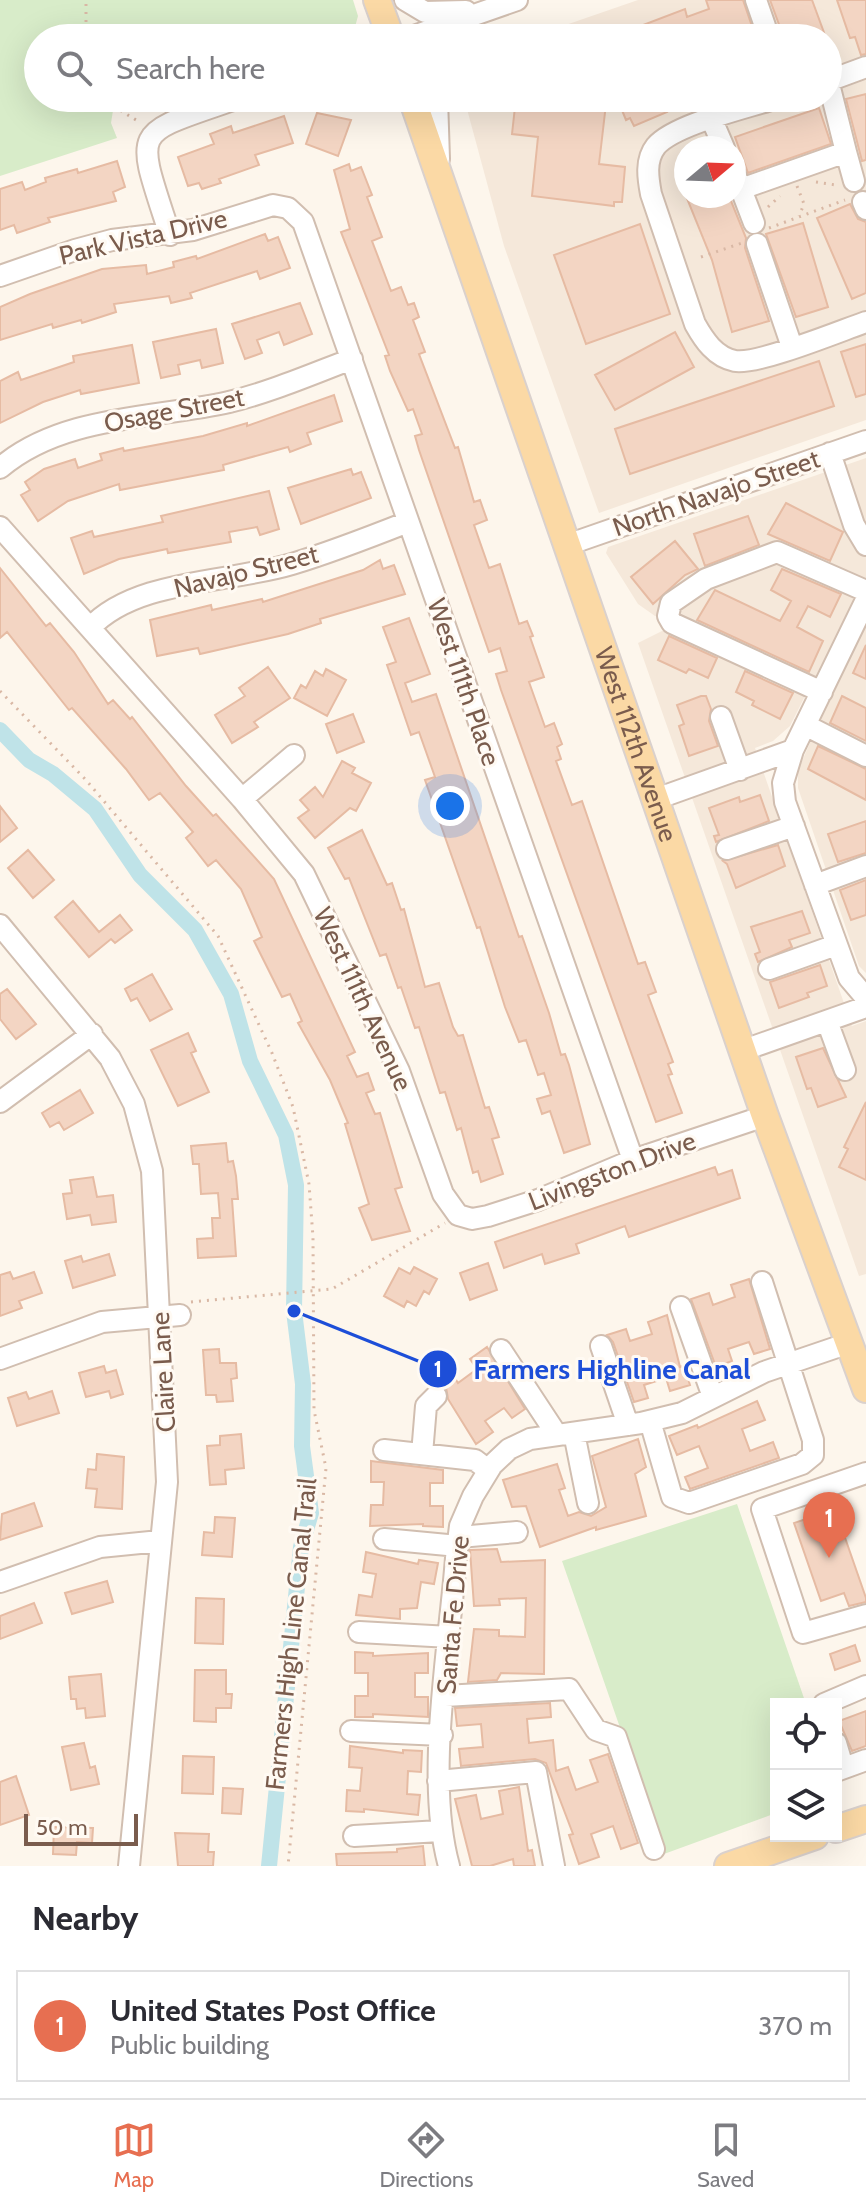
<!DOCTYPE html>
<style>
:root{--surface:#fff;--page:#f2f2f3;--text:#2b2b33;--muted:#7c7c81;--line:#e1e1e2;--accent:#e76f51}
body{margin:0;font-family:Cabin,sans-serif;background:var(--page);color:var(--text)}
.controls{position:absolute;right:24px;bottom:24px;display:grid;overflow:hidden;border-radius:0px;box-shadow:0 8px 32px #0002}
.controls button{width:72px;height:72px;display:grid;place-items:center;padding:0;border:0;border-bottom:2px solid var(--line);background:var(--surface);color:var(--text);font:40px sans-serif}
.compass{position:absolute;left:674px;top:136px;width:72px;height:72px;border-radius:50%;background:var(--surface);box-shadow:0 8px 32px #0002;rotate:71deg}
.scale{position:absolute;left:24px;bottom:20px;width:114px;box-sizing:border-box;padding-left:8px;border:4px solid #7a5c4d;border-top:0;font-size:22px;line-height:28px;white-space:nowrap;color:#7a5c4d;-webkit-text-stroke:6px #fffaf3;paint-order:stroke}
.you{position:absolute;left:450px;top:806px;width:28px;height:28px;margin:-20px;border:6px solid #fff;border-radius:50%;background:#1a73e8;box-shadow:0 0 0 12px #1a73e833}
.badge{display:grid;place-items:center;width:52px;height:52px;border-radius:50%;background:var(--accent);color:#fff;font-size:26px;font-weight:700}
.pin{position:absolute;translate:-50% -66px;filter:drop-shadow(0 2px 4px #0008)}
.pin::after{content:'';position:absolute;top:42px;width:28px;height:24px;background:inherit;clip-path:polygon(0 0,100% 0,50% 100%)}
.list{margin:0;padding:0;list-style:none}
h2{display:flex;justify-content:space-between;align-items:center;height:104px;margin:0;padding:0 32px;font-size:34px}
h2 small{font-size:26px;font-weight:400;color:var(--muted)}
.list li{display:grid;grid-template-columns:52px 1fr auto;gap:24px;align-items:center;box-sizing:border-box;height:112px;margin:0 16px 16px;padding:0 16px;border:2px solid var(--line);border-radius:0px}
.list b{display:block;font-size:30px;white-space:nowrap}
.list p{margin:0;font-size:26px;white-space:nowrap;color:var(--muted)}
.list em{font-size:26px;font-style:normal;color:var(--muted)}
.icon{flex:none;width:44px;height:44px;fill:none;stroke:currentColor;stroke-width:2;stroke-linecap:round;stroke-linejoin:round}
.map{position:relative;flex:none;width:866px;height:1866px;overflow:hidden}
.search{position:absolute;background:var(--surface);box-shadow:0 8px 32px #0002;left:24px;right:24px;top:24px;height:88px;display:flex;align-items:center;gap:20px;box-sizing:border-box;padding:0 28px;border-radius:44px;color:var(--muted);font-size:30px}
.sheet{height:232px;background:var(--surface)}
nav{display:flex;justify-content:space-around;align-items:center;box-sizing:border-box;height:112px;border-top:2px solid var(--line);background:var(--surface);font-size:22px;color:var(--muted)}
nav a{display:grid;justify-items:center;gap:4px}
nav .on{color:var(--accent)}
.map>svg:first-child{display:block}
.residential{fill:#f5e8da;fill-rule:evenodd}
.green{fill:#d8ecc9}
.lines{fill:none;stroke-linecap:round;stroke-linejoin:round}
.canal{stroke:#bfe3e8;stroke-width:16}
.building{fill:#f3d5c3;stroke:#e6bba3;stroke-width:2}
.minor-casing{stroke:#d1beb0;stroke-width:24}
.major-casing{stroke:#dad1cd;stroke-width:30}
.path{stroke:#d9b8a5;stroke-width:3;stroke-dasharray:2 6;stroke-linecap:butt}
.minor{stroke:#fff;stroke-width:20}
.major{stroke:#fbd9a5;stroke-width:26}
.labels{text-anchor:middle;stroke-width:6;stroke-linejoin:round;paint-order:stroke}
.street-label{font-size:26px;fill:#7a5c4d;stroke:#fffaf3}
.leader{fill:none;stroke:#1d4ed8;stroke-width:3}
.callout-dot{fill:#1d4ed8;stroke:#fffaf3;stroke-width:3}
.mark-label{font-size:24px;text-anchor:middle;font-weight:bold;fill:#fff}
.callout-label{font-size:28px;text-anchor:middle;font-weight:bold;fill:#1d4ed8;stroke:#fffaf3;stroke-width:6;stroke-linejoin:round;paint-order:stroke}
</style>
<div class="map">
<svg width="866" height="1866" viewBox="0 0 866 1866">
<rect width="100%" height="100%" fill="#fdf6ec"/>
<path class="residential" d="M638,0H866V420L599,513L504,246L464,98H828V38H528ZM686,148H734V196H686Z
M866,458V973L859,966L798,788V770L829,700L678,620L655,616L638,604L606,553L608,547Z
M672,626L808,690L790,726L773,741L755,748L852,1026L866,1021V1274L859,1276L638,643Z"/>
<path class="green" d="M0,0H353L358,16L352,38H38V98H115L111,123L117,138L0,176Z
M737,1504L806,1704H776V1813L664,1854L562,1561Z"/>
<g class="lines">
<path class="canal" d="M0,730L29,760L53,774L95,809L140,875L195,930L231,994L250,1061L286,1135L296,1185L294,1311L303,1384L302,1446L311,1513L301,1547L269,1866"/>
</g>
<path class="building" d="M706,0H743L756,38H706V34L693,38H609L685,9L687,17L709,9Z
M770,0H812L826,38H784Z
M837,0H866V54L861,55L855,37L850,38Z
M866,94V160L862,161L846,99Z
M516,98L606,104L599,164L625,167L622,202H614V206L532,196L538,137L512,134Z
M617,98H661L667,112L634,126L630,118L626,120Z
M819,108L831,144L748,173L735,137Z
M317,113L351,120L338,156L306,144Z
M284,116L293,143L255,155L259,165L219,179L221,183L202,189L199,183L188,186L178,157L214,144L210,134L231,126L233,133Z
M117,161L125,187L113,192L116,201L48,218L50,222L17,233L14,225L0,230V189L22,182L25,190L46,182L45,178L77,169L78,173Z
M349,164L351,171L361,167L372,195L367,197L382,237L372,241L391,291L401,287L408,305L414,303L419,317L413,320L425,352L419,354L455,448L458,447L474,502L480,500L487,520L474,525L489,568L500,564L519,624L527,621L533,636L530,637L544,677L529,682L545,727L554,723L562,744L557,747L561,759L556,761L572,805L582,801L638,964L645,962L656,992L648,995L673,1062L668,1064L672,1074L668,1075L682,1113L656,1122L501,690L496,674L507,671L500,648L489,652L419,450L415,436L422,434L413,409L408,411L390,371L385,356L389,355L341,232L350,229L334,170Z
M686,196H729L746,238L745,248L769,321L732,332L712,260Z
M850,204L858,219L866,222V293L852,299L817,218Z
M803,223L828,307L796,317L766,234Z
M640,224L670,314L586,344L554,255Z
M265,234L268,241L278,237L290,268L260,279L257,271L190,293L192,298L171,303L169,296L114,304L116,312L82,323L81,320L53,328L52,324L0,340V307L30,294L102,269L146,265L147,274L174,267L173,262L196,256L197,259Z
M300,303L312,334L284,345L279,332L257,340L262,353L245,359L232,324Z
M216,329L223,363L202,368L200,360L178,365L180,374L161,378L153,342Z
M675,332L694,367L615,410L595,375Z
M866,344V394L856,397L841,352Z
M132,345L139,383L81,394L80,390L43,402L0,423V381L18,372L21,380L74,362L73,356Z
M819,361L834,406L630,474L615,429Z
M334,395L342,421L307,433L311,444L290,452L288,447L223,465L224,470L120,490L119,484L68,501L38,521L21,495L30,490L25,482L44,469L75,459L78,468L102,460L100,454L123,448L124,451L203,436L247,423V426Z
M351,469L353,475L361,472L371,498L301,524L288,488Z
M269,491L279,529L260,535L257,527L229,532L231,542L168,553L167,549L119,559L84,574L71,538L92,531L94,537L163,522L161,516Z
M786,503L843,532L830,561L768,534Z
M748,516L759,545L705,566L694,534Z
M675,541L698,569L685,575L653,604L631,577Z
M380,560L383,569L394,565L405,594L320,619L321,623L288,634L200,654L198,648L157,656L150,620L211,605L212,610L262,599L263,602L363,570Z
M0,568L46,626L50,623L74,652L108,704L113,700L130,719L132,717L186,786L213,816L216,814L274,879L355,1052L347,1056L357,1077L368,1073L374,1090L366,1093L375,1114L380,1113L402,1187L395,1189L410,1231L372,1240L359,1208L369,1204L345,1124L348,1123L330,1080L298,1023L302,1021L290,994L282,997L254,941L262,937L241,889L216,860L208,866L186,838L193,832L160,793L149,800L126,769L72,708L69,710L7,632L0,638Z
M782,569L841,594L830,617L808,606L797,627L823,641L809,672L697,620L715,590L780,621L791,601L771,590Z
M409,618L430,674L405,683L412,702L436,694L519,937L522,936L549,1013L561,1055L565,1054L569,1065L590,1144L564,1153L550,1111L542,1114L537,1099L551,1095L544,1073L538,1075L526,1040L519,1042L505,1007L480,927L477,928L425,780L435,777L419,732L411,735L387,665L396,662L383,627Z
M669,636L717,658L708,678L689,669L686,673L658,660Z
M866,645V679L853,673Z
M268,667L290,698L254,722L258,727L232,743L215,715L245,696L239,688Z
M326,669L346,680L327,716L294,698L301,685L306,688L315,671L323,676Z
M745,671L793,693L780,719L752,705L754,701L736,692Z
M701,696H706L711,709L709,721L718,746L689,756L679,726L684,724L677,705Z
M842,696L866,708V741L830,723Z
M353,714L364,742L337,753L326,724Z
M818,746L866,769V800L808,769Z
M342,761L355,768L352,773L371,783L356,811L350,808L315,838L298,818L309,810L300,800L315,787L323,797Z
M760,795L769,821L716,842L714,836L719,835L709,808L739,797L740,802Z
M0,806L17,828L0,842Z
M866,821V853L838,862L828,834Z
M362,830L387,885L392,883L401,910L404,909L425,987L439,983L453,1027L458,1036L463,1035L485,1108L489,1107L499,1137L492,1139L503,1174L481,1182L478,1171L473,1173L461,1128L457,1130L445,1092L440,1093L419,1027L415,1028L401,987L398,988L386,954L380,956L349,878L345,879L328,848Z
M778,845L785,866L736,888L727,864L723,861Z
M28,850L54,880L33,898L8,868Z
M866,880V915L851,920L840,890Z
M73,901L99,932L120,915L132,930L115,943L111,939L89,957L55,917Z
M802,911L810,933L789,940L792,947L758,962L755,954L760,952L751,927Z
M820,965L827,986L807,993L809,997L779,1008L770,982Z
M152,974L172,1009L150,1021L137,998L131,1001L125,989Z
M7,989L36,1024L16,1039L0,1019V994Z
M188,1033L196,1051L191,1053L209,1092L178,1106L151,1050Z
M823,1048L846,1097L818,1107L811,1088L807,1089L796,1057Z
M80,1090L93,1113L64,1130L59,1122L50,1127L42,1113Z
M866,1102V1180L839,1167L848,1149L844,1147Z
M226,1143L228,1162L233,1161L236,1176L238,1199H232L236,1256L198,1258L197,1239L213,1238L212,1218H220L218,1193L201,1194L199,1164H193L191,1146Z
M715,1167L718,1175L732,1170L740,1198L629,1237L625,1226L576,1244L579,1253L545,1264L542,1254L504,1268L495,1242Z
M93,1177L97,1197L113,1195L116,1222L92,1225L90,1215L67,1219L63,1194L72,1193L70,1180Z
M109,1254L115,1275L73,1288L65,1261L81,1256L83,1262Z
M488,1263L497,1290L470,1300L460,1273Z
M414,1267L437,1279L429,1294L424,1291L416,1306L407,1301L404,1307L384,1296L399,1268L410,1274Z
M10,1272L13,1279L34,1272L42,1293L19,1301L22,1308L0,1316V1275Z
M749,1279L770,1349L754,1354L749,1342L728,1349L732,1361L716,1367L691,1299L709,1293L713,1305L735,1297L731,1285Z
M667,1315L680,1367L684,1366L690,1385L670,1391L666,1378L644,1385L648,1398L634,1402L613,1342L607,1335L626,1329L630,1341L652,1334L648,1322Z
M487,1347L525,1409L512,1418L504,1408L485,1421L493,1432L476,1444L448,1399L446,1387L436,1383L451,1372L458,1383L477,1369L470,1359Z
M219,1349L220,1363H236L237,1378L231,1379L233,1401L217,1402L216,1395H206L203,1350Z
M104,1366L106,1373L116,1370L123,1394L111,1398L109,1391L86,1397L79,1373Z
M52,1391L59,1413L17,1426L8,1398L26,1392L29,1399Z
M757,1401L765,1420L742,1429L750,1451L773,1442L779,1458L690,1489L685,1477L708,1468L699,1446L677,1455L669,1436L697,1425L698,1428Z
M241,1434L244,1468L225,1470L226,1484L210,1485L207,1446L220,1445V1436Z
M638,1439L646,1467L635,1474L646,1516L596,1530V1527L540,1547L526,1506L512,1507L503,1480L557,1464L565,1488L559,1490L568,1516L579,1512L591,1516L606,1507L592,1456Z
M97,1454L124,1457L122,1509L95,1507L97,1489L86,1488L88,1469L96,1470Z
M371,1461L443,1470V1483H430V1506H443V1527L423,1526V1524L370,1526L371,1505H383L384,1482H371Z
M34,1503L42,1526L0,1540L2,1514Z
M835,1509L866,1598V1602L849,1606L844,1593L821,1601L794,1523Z
M215,1517L235,1518L232,1557L202,1555L204,1532L214,1533Z
M497,1549L501,1562L545,1560L544,1674L501,1673L497,1680L468,1682L474,1629L499,1630V1636L525,1637L526,1598L499,1599L500,1605L474,1606L470,1550Z
M366,1552L418,1564L419,1560L438,1563L434,1584L421,1582L417,1608L400,1609V1619L356,1615L359,1595L372,1597L376,1574L363,1572Z
M107,1581L113,1602L72,1614L65,1593Z
M196,1598L224,1599L223,1644L195,1643Z
M34,1603L42,1623L0,1639V1616Z
M855,1645L860,1661L835,1670L830,1654Z
M355,1652L373,1653V1656L428,1653V1673H415V1697H428V1717L373,1714V1717H355V1696H368V1673H355Z
M195,1670H226V1694H232L231,1708H216V1722L194,1721Z
M101,1674L105,1716L86,1718L85,1708L77,1709L76,1699H71L69,1677Z
M550,1703L551,1717L527,1719L529,1743L553,1740L556,1771L568,1767L576,1790L598,1782L590,1760L608,1754L638,1843L621,1849L613,1826L591,1834L599,1857L579,1864L569,1835L573,1834L546,1763L535,1759L461,1766L459,1749L483,1747L481,1724L457,1726L455,1708Z
M866,1711V1746L852,1751L839,1721Z
M84,1743L90,1768L95,1766L99,1784L71,1790L62,1747Z
M350,1746L403,1753V1750L422,1751L421,1772L408,1771L407,1794L420,1795L418,1815L364,1809V1812L346,1811L347,1790L360,1791L362,1768L349,1767Z
M183,1756L214,1757L213,1794L182,1793Z
M16,1776L29,1815L0,1825V1782Z
M519,1787L528,1851L532,1850L535,1866H514L513,1859L490,1866H472L455,1799L476,1795L481,1819L503,1814L499,1791Z
M223,1788L243,1789L241,1814L222,1813Z
M54,1827L93,1828L92,1843L77,1842L76,1855L53,1854Z
M175,1833L209,1834L208,1852H214L213,1866H178Z
M423,1846L425,1866H337L336,1854L397,1852V1849Z"/>
<g class="lines">
<g class="minor-casing">
<path id="minor" d="M405,0L425,12L466,11
M756,0L765,26
M408,38L517,0
M828,81L866,67
M437,98L439,159
M777,98C747,108 675,124 656,146C645,160 648,178 651,194L695,324C704,340 715,357 735,361C758,365 840,331 866,322
M712,120L724,148
M846,152L854,181
M734,172L741,189L846,152L828,80
M741,189L754,223
M863,202L866,209
M170,235C134,124 130,136 239,98
M757,244L792,347
M0,276L75,250L112,240L193,230L273,205L288,208L303,222L633,1160
M830,453L854,525L866,545
M0,468C62,415 154,419 229,402C271,392 312,374 352,359
M0,527L242,799L304,874L399,1071L443,1194L458,1215L472,1219L488,1216L538,1200L633,1160L765,1116
M567,545L866,441
M866,600L793,750L783,783L785,802L849,978L866,998
M90,628C135,579 230,583 292,564C332,552 370,537 408,522
M822,692L672,623L668,616L671,603L706,579L777,552L866,591
M721,717L740,770
M805,725L866,756
M242,799L294,755
M656,799L793,750
M727,849L794,826
M815,885L866,866
M0,925L110,1058L134,1104L152,1171L167,1482L129,1866
M769,969L836,945
M827,1021L845,1070
M744,1050L866,1007
M0,1102L92,1034
M681,1307L713,1397
M601,1346L628,1425
M501,1350L557,1435
M0,1359L102,1322L180,1315
M650,1421L672,1497L689,1503L802,1464L813,1455V1440L762,1282
M574,1433L588,1503
M384,1450L475,1460L488,1470
M422,1454L426,1406L436,1396
M866,1473L762,1509L803,1633L866,1615
M459,1537L517,1532
M384,1539L458,1546
M0,1582L100,1547L160,1541
M359,1632L450,1637
M445,1696L569,1689L596,1730L616,1737L654,1849
M824,1704L866,1686
M351,1731L442,1735
M836,1743L843,1767
M836,1771L866,1760
M438,1781L536,1772L554,1866
M354,1836L440,1831
M449,1866C425,1779 449,1650 456,1558L460,1526L473,1496L492,1465L509,1449L530,1439L641,1423L682,1413L764,1372L849,1343"/>
</g>
<g class="major-casing">
<g id="major">
<path d="M377,0L391,38"/>
<path id="s1" d="M412,98L765,1116L866,1389"/>
<path d="M836,1829L866,1819"/>
<path d="M728,1866L815,1836"/>
</g>
</g>
<path class="path" d="M86,38V0
M100,98L141,123
M816,182L836,185
M797,186L804,204L799,216
M768,207L780,196
M769,228L845,200
M701,257L742,243
M0,691L86,780L218,936L272,1053L293,1107L309,1184L313,1237L314,1410L326,1468L288,1866
M191,1302L332,1289L445,1223"/>
<use href="#minor" class="minor"/>
<use href="#major" class="major"/>
</g>
<g class="labels">
<g class="street-label">
<text transform="translate(143 237) rotate(-13)" y="9">Park Vista Drive</text>
<text transform="translate(174 410) rotate(-11)" y="9">Osage Street</text>
<text transform="translate(716 493) rotate(-19)" y="9">North Navajo Street</text>
<text transform="translate(246 571) rotate(-14)" y="9">Navajo Street</text>
<text transform="translate(464 682) rotate(71)" y="9">West 111th Place</text>
<text dy="9" stroke="none"><textPath href="#s1" startOffset="684">West 112th Avenue</textPath></text>
<text transform="translate(363 999) rotate(65)" y="9">West 111th Avenue</text>
<text transform="translate(612 1171) rotate(-21)" y="9">Livingston Drive</text>
<text transform="translate(163 1372) rotate(-93)" y="9">Claire Lane</text>
<text transform="translate(453 1615) rotate(-85)" y="9">Santa Fe Drive</text>
<text transform="translate(291 1634) rotate(-84)" y="9">Farmers High Line Canal Trail</text>
</g>
</g>
<path class="leader" d="M294 1311L438 1369"/>
<g class="callout-dot">
<circle cx="294" cy="1311" r="8"/>
<circle cx="438" cy="1369" r="20"/>
</g>
<g class="mark-label">
<text x="438" y="1377">1</text>
</g>
<g class="callout-label">
<text x="612" y="1379">Farmers Highline Canal</text>
</g>
</svg>
<div class="controls">
<button><svg class="icon" aria-label="locate" viewBox="0 0 24 24"><circle cx="12" cy="12" r="6"/><path d="M12 2v4M12 18v4M2 12h4M18 12h4"/></svg></button>
<button><svg class="icon" aria-label="layers" viewBox="0 0 24 24"><path d="M12 4l9 5-9 5-9-5zM3 14l9 5 9-5"/></svg></button>
</div>
<svg class="compass" viewBox="-18 -18 36 36"><path d="M0-13l5 13h-10z" fill="#e53935"/><path d="M0 13l5-13h-10z" fill="#7c7c81"/></svg>
<div class="scale">50 m</div>
<div class="you"></div>
<div class="pin badge" style="left:829px;top:1558px">1</div>
<div class="search"><svg class="icon" aria-label="search" viewBox="0 0 24 24"><circle cx="10" cy="10" r="6"/><path d="M15 15l6 6"/></svg>Search here</div>
</div>
<section class="sheet">
<h2>Nearby<small></small></h2>
<ul class="list">
<li><span class="badge">1</span><div><b>United States Post Office</b><p>Public building</p></div><em>370 m</em></li>
</ul>
</section>
<nav>
<a class="on"><svg class="icon" aria-label="map" viewBox="0 0 24 24"><path d="M3 6l6-2 6 2 6-2v14l-6 2-6-2-6 2zM9 4v14M15 6v14"/></svg>Map</a>
<a><svg class="icon" aria-label="directions" viewBox="0 0 24 24"><path d="M12 3l9 9-9 9-9-9zM9 14v-3h6M13 9l2 2-2 2"/></svg>Directions</a>
<a><svg class="icon" aria-label="saved" viewBox="0 0 24 24"><path d="M7 4h10v16l-5-4-5 4z"/></svg>Saved</a>
</nav>
